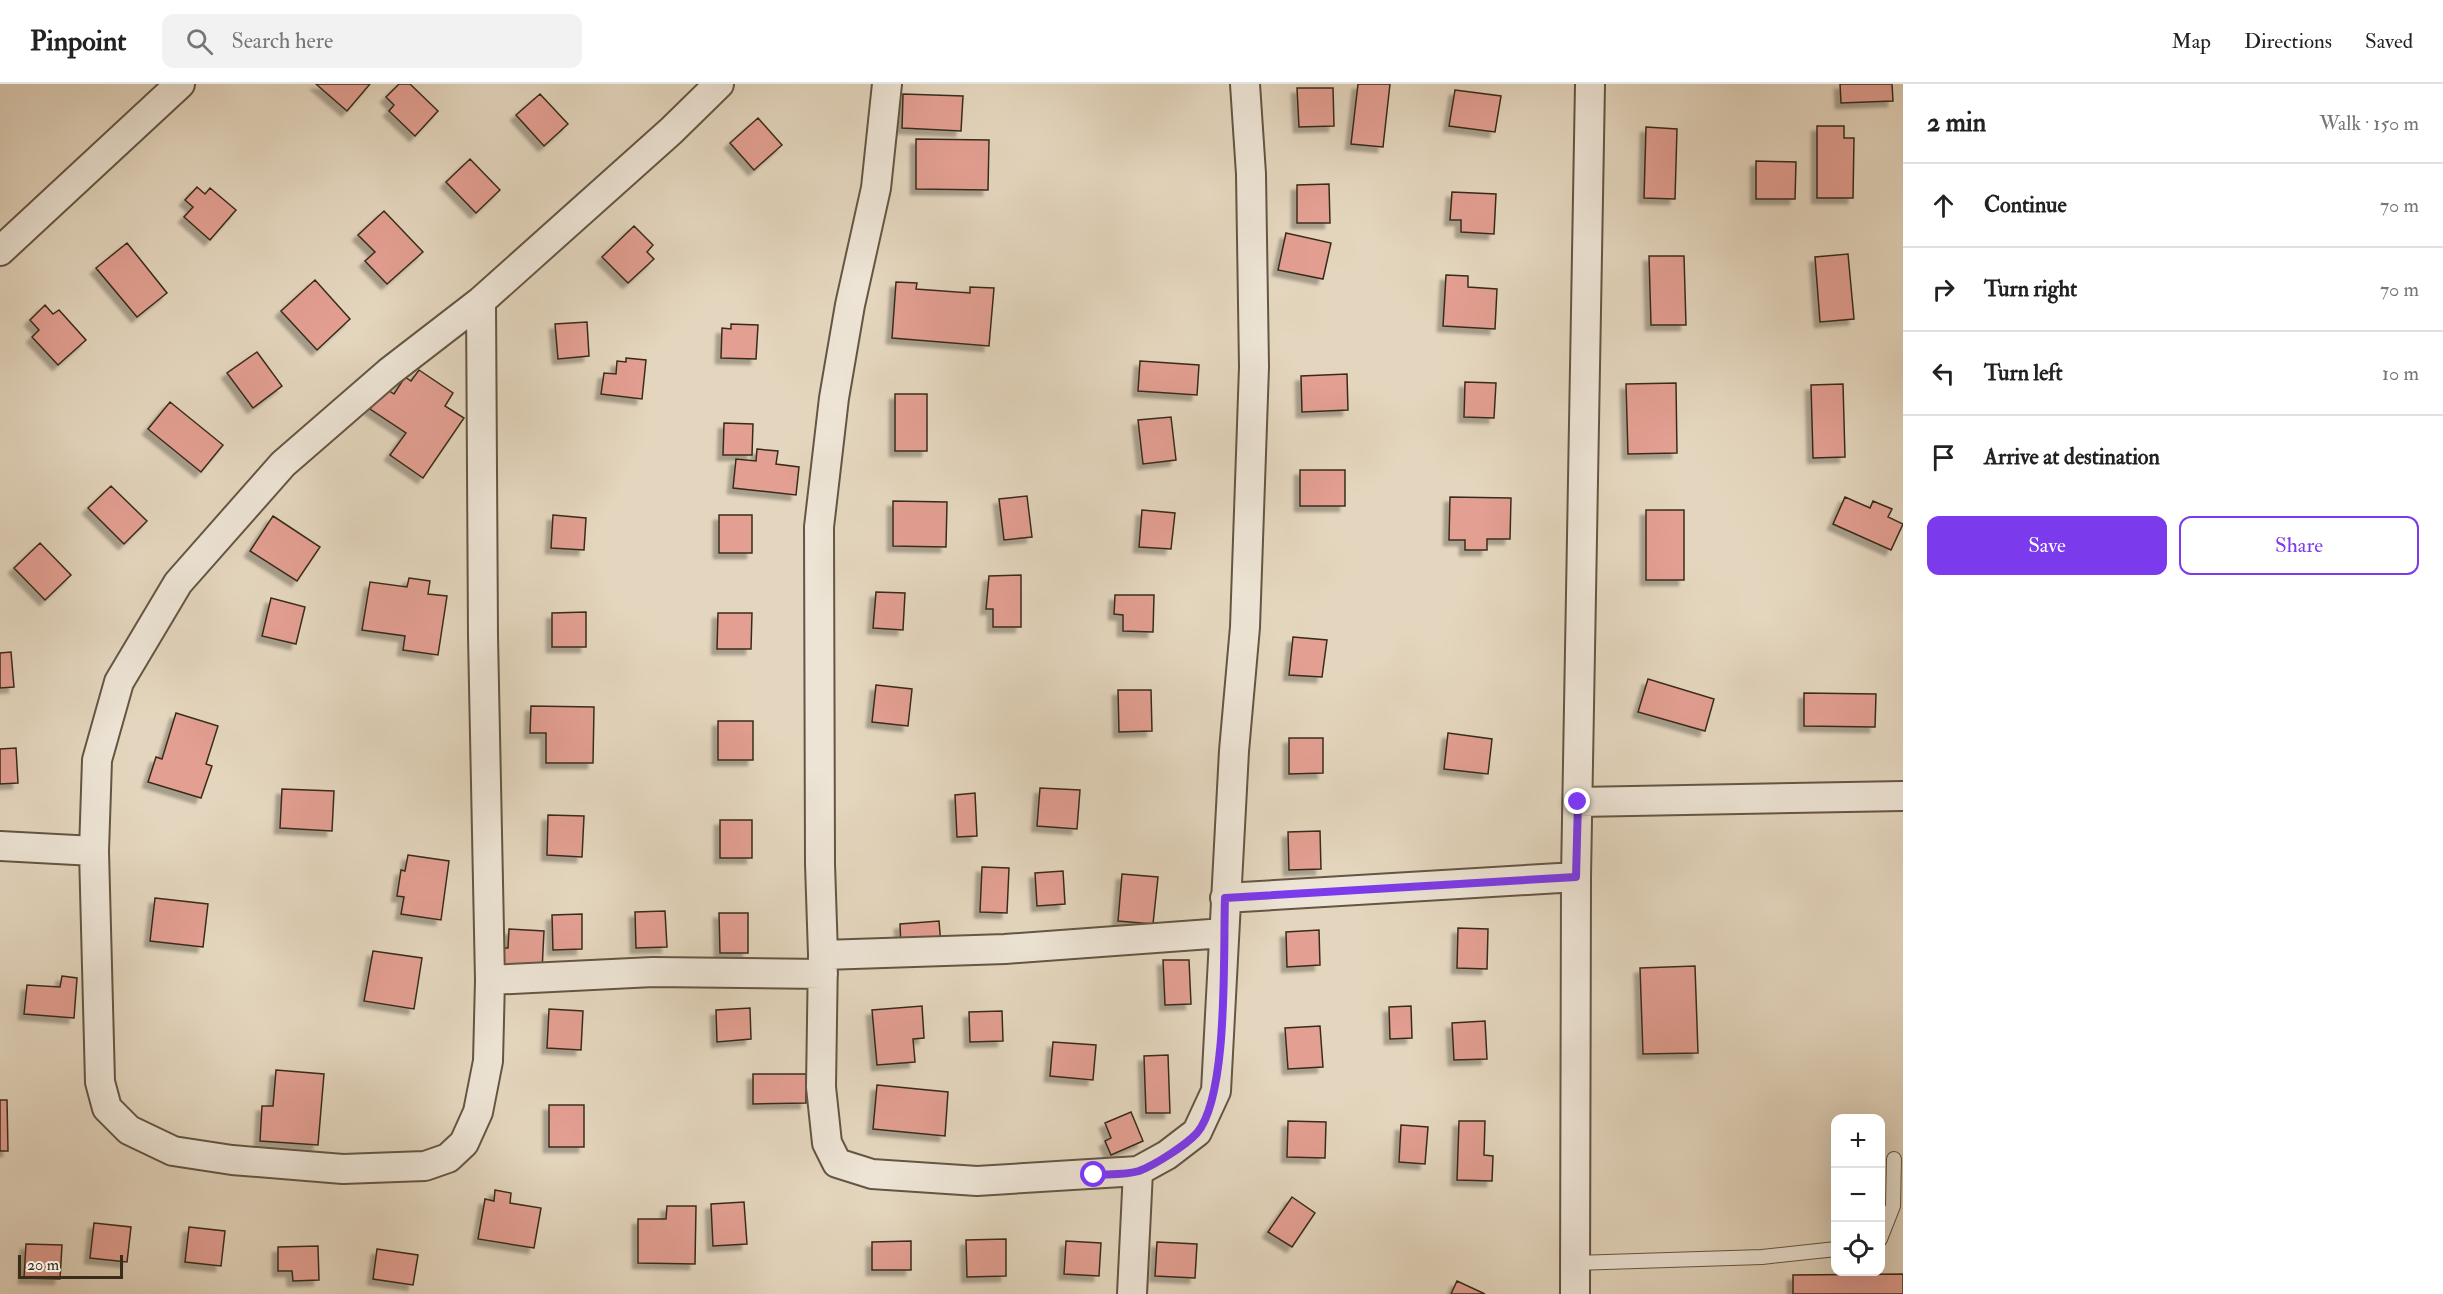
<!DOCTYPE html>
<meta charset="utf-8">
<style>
:root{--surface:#fff;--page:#f2f2f2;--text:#222;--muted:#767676;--line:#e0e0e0;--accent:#7c3aed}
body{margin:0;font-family:"IM FELL Double Pica",serif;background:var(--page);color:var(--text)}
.controls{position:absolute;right:18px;bottom:18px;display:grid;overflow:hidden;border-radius:12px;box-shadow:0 6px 24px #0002}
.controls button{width:54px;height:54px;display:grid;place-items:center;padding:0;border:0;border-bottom:2px solid var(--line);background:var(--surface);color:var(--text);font:30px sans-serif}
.scale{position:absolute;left:18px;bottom:15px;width:105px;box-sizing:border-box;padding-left:6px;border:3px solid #392c1a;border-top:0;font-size:16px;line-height:21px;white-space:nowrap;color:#392c1a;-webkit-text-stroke:4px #ede4d5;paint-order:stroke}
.stop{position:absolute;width:18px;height:18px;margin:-14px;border:4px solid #7c3aed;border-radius:50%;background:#fff}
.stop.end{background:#7c3aed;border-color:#fff;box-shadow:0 2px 6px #0008}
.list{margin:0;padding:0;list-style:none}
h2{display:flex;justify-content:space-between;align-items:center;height:78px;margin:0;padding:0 24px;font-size:26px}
h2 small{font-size:20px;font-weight:400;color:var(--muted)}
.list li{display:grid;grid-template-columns:39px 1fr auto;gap:18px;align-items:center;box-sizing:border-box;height:84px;padding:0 24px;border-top:2px solid var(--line)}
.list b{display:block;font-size:22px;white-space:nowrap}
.list em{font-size:20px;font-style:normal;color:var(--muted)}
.actions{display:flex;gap:12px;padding:18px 24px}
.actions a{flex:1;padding:14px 0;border:2px solid var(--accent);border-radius:12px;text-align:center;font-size:21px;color:var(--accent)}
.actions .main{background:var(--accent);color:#fff}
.icon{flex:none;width:33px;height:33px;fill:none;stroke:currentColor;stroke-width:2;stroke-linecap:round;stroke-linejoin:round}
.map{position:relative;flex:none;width:1903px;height:1210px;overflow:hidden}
header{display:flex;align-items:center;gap:36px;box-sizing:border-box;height:84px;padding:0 30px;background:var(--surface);border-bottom:2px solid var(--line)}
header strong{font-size:28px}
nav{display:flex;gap:33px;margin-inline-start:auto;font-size:21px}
.search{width:420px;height:54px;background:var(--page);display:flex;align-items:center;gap:15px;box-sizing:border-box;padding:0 21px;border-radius:12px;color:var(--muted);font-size:22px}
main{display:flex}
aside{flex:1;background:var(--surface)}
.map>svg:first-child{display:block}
.building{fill:#e39f92;stroke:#392c1a;stroke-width:1.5;filter:url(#shadow)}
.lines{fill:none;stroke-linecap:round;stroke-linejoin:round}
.lane-casing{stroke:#645643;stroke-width:16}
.street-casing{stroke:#645643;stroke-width:32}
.lane{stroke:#ede4d5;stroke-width:14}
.street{stroke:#ede4d5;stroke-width:28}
.route{stroke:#7c3aed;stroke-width:8}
</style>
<header>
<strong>Pinpoint</strong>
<div class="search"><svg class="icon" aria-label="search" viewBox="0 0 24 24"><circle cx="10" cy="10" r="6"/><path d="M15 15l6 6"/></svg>Search here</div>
<nav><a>Map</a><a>Directions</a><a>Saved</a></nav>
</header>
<main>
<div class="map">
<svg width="1903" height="1210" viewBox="0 0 1903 1210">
<defs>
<filter id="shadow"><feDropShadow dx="-5.5" dy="5.5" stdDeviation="1.5" flood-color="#0004"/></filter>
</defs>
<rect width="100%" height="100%" fill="#e4d6be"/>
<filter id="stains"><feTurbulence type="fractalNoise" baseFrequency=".00333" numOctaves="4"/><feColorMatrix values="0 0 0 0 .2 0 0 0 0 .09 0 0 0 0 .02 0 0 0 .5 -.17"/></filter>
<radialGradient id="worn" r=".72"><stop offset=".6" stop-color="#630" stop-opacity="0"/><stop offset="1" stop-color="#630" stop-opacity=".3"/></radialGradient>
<path class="building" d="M316,0H370L347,27Z
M399,0H410L438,27L415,52L389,27L394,21L386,13Z
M1358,0H1390L1383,63L1351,60Z
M1840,0H1892L1893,17L1841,19Z
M1297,4H1333L1334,42L1299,43Z
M1455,6L1501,12L1495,48L1449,42Z
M540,10L568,40L544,62L516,31Z
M903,10L963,12L961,47L902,44Z
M758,34L782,61L754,86L730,59Z
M1817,42H1844V54H1854L1853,114H1817Z
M1646,43L1677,45L1675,115L1644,114Z
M916,55L989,56L988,106L916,105Z
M470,75L500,106L476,129L446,98Z
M1756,77L1796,78L1795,115H1756Z
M1329,100L1330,139H1297V101Z
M197,103L205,110L210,104L236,126L210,156L184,133L193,123L185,116Z
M1452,108L1496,110L1494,150L1461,148V136H1450Z
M384,127L423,168L387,200L365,177L375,168L358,151Z
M634,142L653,161L647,168L654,175L628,199L602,173Z
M1286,149L1331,159L1323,195L1278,186Z
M127,159L167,209L137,233L96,184Z
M1848,170L1854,235L1820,238L1815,173Z
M1649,172H1684L1686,241H1651Z
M1446,191L1468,192V203L1497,205L1495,245L1443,242Z
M315,196L350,235L317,266L281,227Z
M896,198L917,199L916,205L970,209V203L994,204L989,262L892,254Z
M45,221L53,230L59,226L86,256L58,281L32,253L39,246L30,236Z
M587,238L589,272L558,275L555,240Z
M731,240L758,241L756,275L721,274L722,244L731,245Z
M257,268L282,302L253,324L227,289Z
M626,274L646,276L642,315L601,310L604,289L616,290L617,277L626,278Z
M1140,277L1199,281L1197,311L1138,307Z
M419,286L453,309L445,322L464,334L423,394L390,371L406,349L370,325L385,304L394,310L405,293L411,297Z
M1347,290L1348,326L1302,328L1301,292Z
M1465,298L1496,299L1494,334L1464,333Z
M1676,299L1677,369L1628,370L1626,300Z
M1843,300L1845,373L1813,374L1811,301Z
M895,310H927V367H895Z
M170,318L223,361L201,388L148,345Z
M1171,333L1176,376L1143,380L1138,336Z
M724,339L753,340L752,371H723Z
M757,365L778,367L776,380L799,383L796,411L733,404L736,375L756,377Z
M1300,386H1345V422H1300Z
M111,402L147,437L124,460L88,424Z
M1027,412L1032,453L1004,456L999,415Z
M1450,413L1511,414L1510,455H1487V466H1465V456H1449Z
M1845,413L1870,424L1873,417L1892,425L1888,433L1903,440L1891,466L1833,440Z
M893,417L947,418L946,463L893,462Z
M1142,426L1175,429L1171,465L1139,463Z
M1646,426H1684V496H1646Z
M553,431L586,434L584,466L551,464Z
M719,431H752V469H719Z
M273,432L320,463L297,497L250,467Z
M40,459L71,491L45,516L14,484Z
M1021,491V543H993V525H986L989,492Z
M409,494L430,497L428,510L447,512L438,571L403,566L405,552L362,546L370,498L407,503Z
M876,508L905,509L903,546L873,544Z
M1115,511H1154L1153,548L1123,547V531L1114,530Z
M271,514L305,523L296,560L262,552Z
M586,528V563H552V529Z
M718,529H752L751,565H717Z
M1293,553L1327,556L1322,593L1289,591Z
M11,568L14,603L0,604V569Z
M1648,595L1714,615L1705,647L1638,628Z
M876,601L912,605L908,642L872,638Z
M1118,606H1151L1152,647L1119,648Z
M1804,609L1876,610L1875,643L1804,642Z
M531,622L594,623L593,679H546V649H530Z
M176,629L218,642L206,680L212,682L201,714L148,698L156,673L162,675Z
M718,637H753V676H718Z
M1448,649L1492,655L1488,690L1444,685Z
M1289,654H1323V689L1289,690Z
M16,664L18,699L0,700V665Z
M1040,704L1080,706L1077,745L1037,742Z
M282,705L334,707L332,747L280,744Z
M975,709L977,752L957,753L955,711Z
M548,731L584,732L582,773L547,771Z
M720,736H752V774H720Z
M1320,747L1321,785L1289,786L1288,748Z
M408,771L449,777L441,836L401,830L404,813L397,812L401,786L405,787Z
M982,783L1009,784L1007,829L980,828Z
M1063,787L1065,820L1037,822L1035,789Z
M1122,790L1158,793L1153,840L1118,837Z
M155,814L208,820L203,863L150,857Z
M665,827L667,863L636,864L635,828Z
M719,829H748V869H720Z
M582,830V865L553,866L552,831Z
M939,837L941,861L901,864L900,840Z
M1458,844L1488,845L1487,885L1457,884Z
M509,845L544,847L542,887L503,884L497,864H508Z
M1319,846L1320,881L1287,883L1286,848Z
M373,867L422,874L414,925L364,917Z
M1163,876H1189L1191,920L1165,921Z
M1695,882L1698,969L1643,970L1640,884Z
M62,892L77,894L74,934L24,930L27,901L60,903Z
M922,922L924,954L913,955L915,978L877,981L872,926Z
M1411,922L1412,954L1390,955L1389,923Z
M750,924L751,955L717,958L716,926Z
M549,925L583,927L581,966L547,964Z
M1002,927L1003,957L970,958L969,928Z
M1485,937L1487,975L1454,976L1452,939Z
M1320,942L1323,983L1288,985L1285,944Z
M1053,958L1096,961L1093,996L1050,992Z
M1168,971L1170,1029H1146L1144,972Z
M276,986L324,990L318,1061L260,1057L262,1022H273Z
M753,990H806V1019L753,1020Z
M877,1001L948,1008L945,1052L873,1045Z
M0,1016H7L8,1067H0Z
M549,1021H584V1063H549Z
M1131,1028L1143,1057L1111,1071L1105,1057L1111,1054L1105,1039Z
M1288,1037L1326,1038L1325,1074L1287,1073Z
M1459,1037H1485L1484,1071L1493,1072L1492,1097L1457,1096Z
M1401,1041L1428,1043L1425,1080L1399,1078Z
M495,1106L511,1109L510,1119L541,1124L534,1164L478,1155L485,1115L494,1117Z
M1292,1113L1315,1129L1292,1163L1268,1148Z
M744,1118L747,1160L713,1162L711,1120Z
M667,1122H696L695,1180L638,1179V1135H666Z
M94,1139L131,1143L127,1178L90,1174Z
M189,1143L225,1147L221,1182L185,1178Z
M1006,1155V1192L967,1193L966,1156Z
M911,1157V1186H872V1158Z
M1066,1157L1101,1159L1099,1192L1064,1190Z
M1157,1158L1197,1160L1195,1194L1155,1192Z
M26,1160L62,1161L60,1195L24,1194Z
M318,1162L319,1196L293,1197L292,1187H278V1163Z
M377,1165L418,1171L413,1201L373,1195Z
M1903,1190V1210H1793V1191Z
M1457,1197L1485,1210H1451Z"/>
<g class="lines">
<g class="lane-casing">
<path id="lane" d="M1880,1155L1893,1122L1894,1075
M1575,1179L1762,1173L1836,1165"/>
</g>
<g class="street-casing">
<path id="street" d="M887,0L876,104L850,221L834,314L819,443L820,780L823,871L821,1003L827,1059L837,1079L872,1090L977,1097L1138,1087L1167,1071L1197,1048L1216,1007L1234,667L1245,543L1254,283L1251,90L1245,0
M0,167L180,0
M481,217L483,552L490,896L488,977L478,1028L464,1059L448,1074L425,1082L343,1085L232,1076L173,1067L129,1046L107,1024L100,998L94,767L97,676L119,598L178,499L283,380L389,288L481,217L671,47L719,0
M1578,718L1903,712
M0,762L94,767
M1225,814L1576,793
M823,871L1005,865L1224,849
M490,896L653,888L823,890
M1132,1210L1138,1087
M1575,1210L1576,793L1590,0"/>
</g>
<use href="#lane" class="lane"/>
<use href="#street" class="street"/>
</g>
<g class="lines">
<path class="route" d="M1094,1091C1108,1090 1126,1091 1139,1087C1155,1081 1186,1061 1197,1049C1229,1011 1223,867 1225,814L1576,793L1578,718"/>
</g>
<rect width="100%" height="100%" filter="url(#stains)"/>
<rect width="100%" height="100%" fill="url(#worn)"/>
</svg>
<div class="controls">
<button>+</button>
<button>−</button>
<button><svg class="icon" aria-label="locate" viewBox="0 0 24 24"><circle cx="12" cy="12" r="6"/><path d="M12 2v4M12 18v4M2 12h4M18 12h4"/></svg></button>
</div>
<div class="scale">20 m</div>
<div class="stop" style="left:1094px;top:1091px"></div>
<div class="stop end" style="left:1578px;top:718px"></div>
</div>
<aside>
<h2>2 min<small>Walk · 150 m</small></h2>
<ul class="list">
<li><svg class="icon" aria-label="ahead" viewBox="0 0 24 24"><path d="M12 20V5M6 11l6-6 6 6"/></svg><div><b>Continue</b></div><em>70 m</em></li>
<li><svg class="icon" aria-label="right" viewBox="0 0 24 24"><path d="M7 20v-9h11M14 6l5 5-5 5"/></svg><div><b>Turn right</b></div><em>70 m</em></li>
<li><svg class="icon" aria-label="left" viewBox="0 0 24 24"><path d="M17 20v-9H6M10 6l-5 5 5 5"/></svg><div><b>Turn left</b></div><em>10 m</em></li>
<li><svg class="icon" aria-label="arrive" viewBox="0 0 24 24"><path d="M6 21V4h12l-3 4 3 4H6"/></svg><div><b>Arrive at destination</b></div></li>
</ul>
<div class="actions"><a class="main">Save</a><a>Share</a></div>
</aside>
</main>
